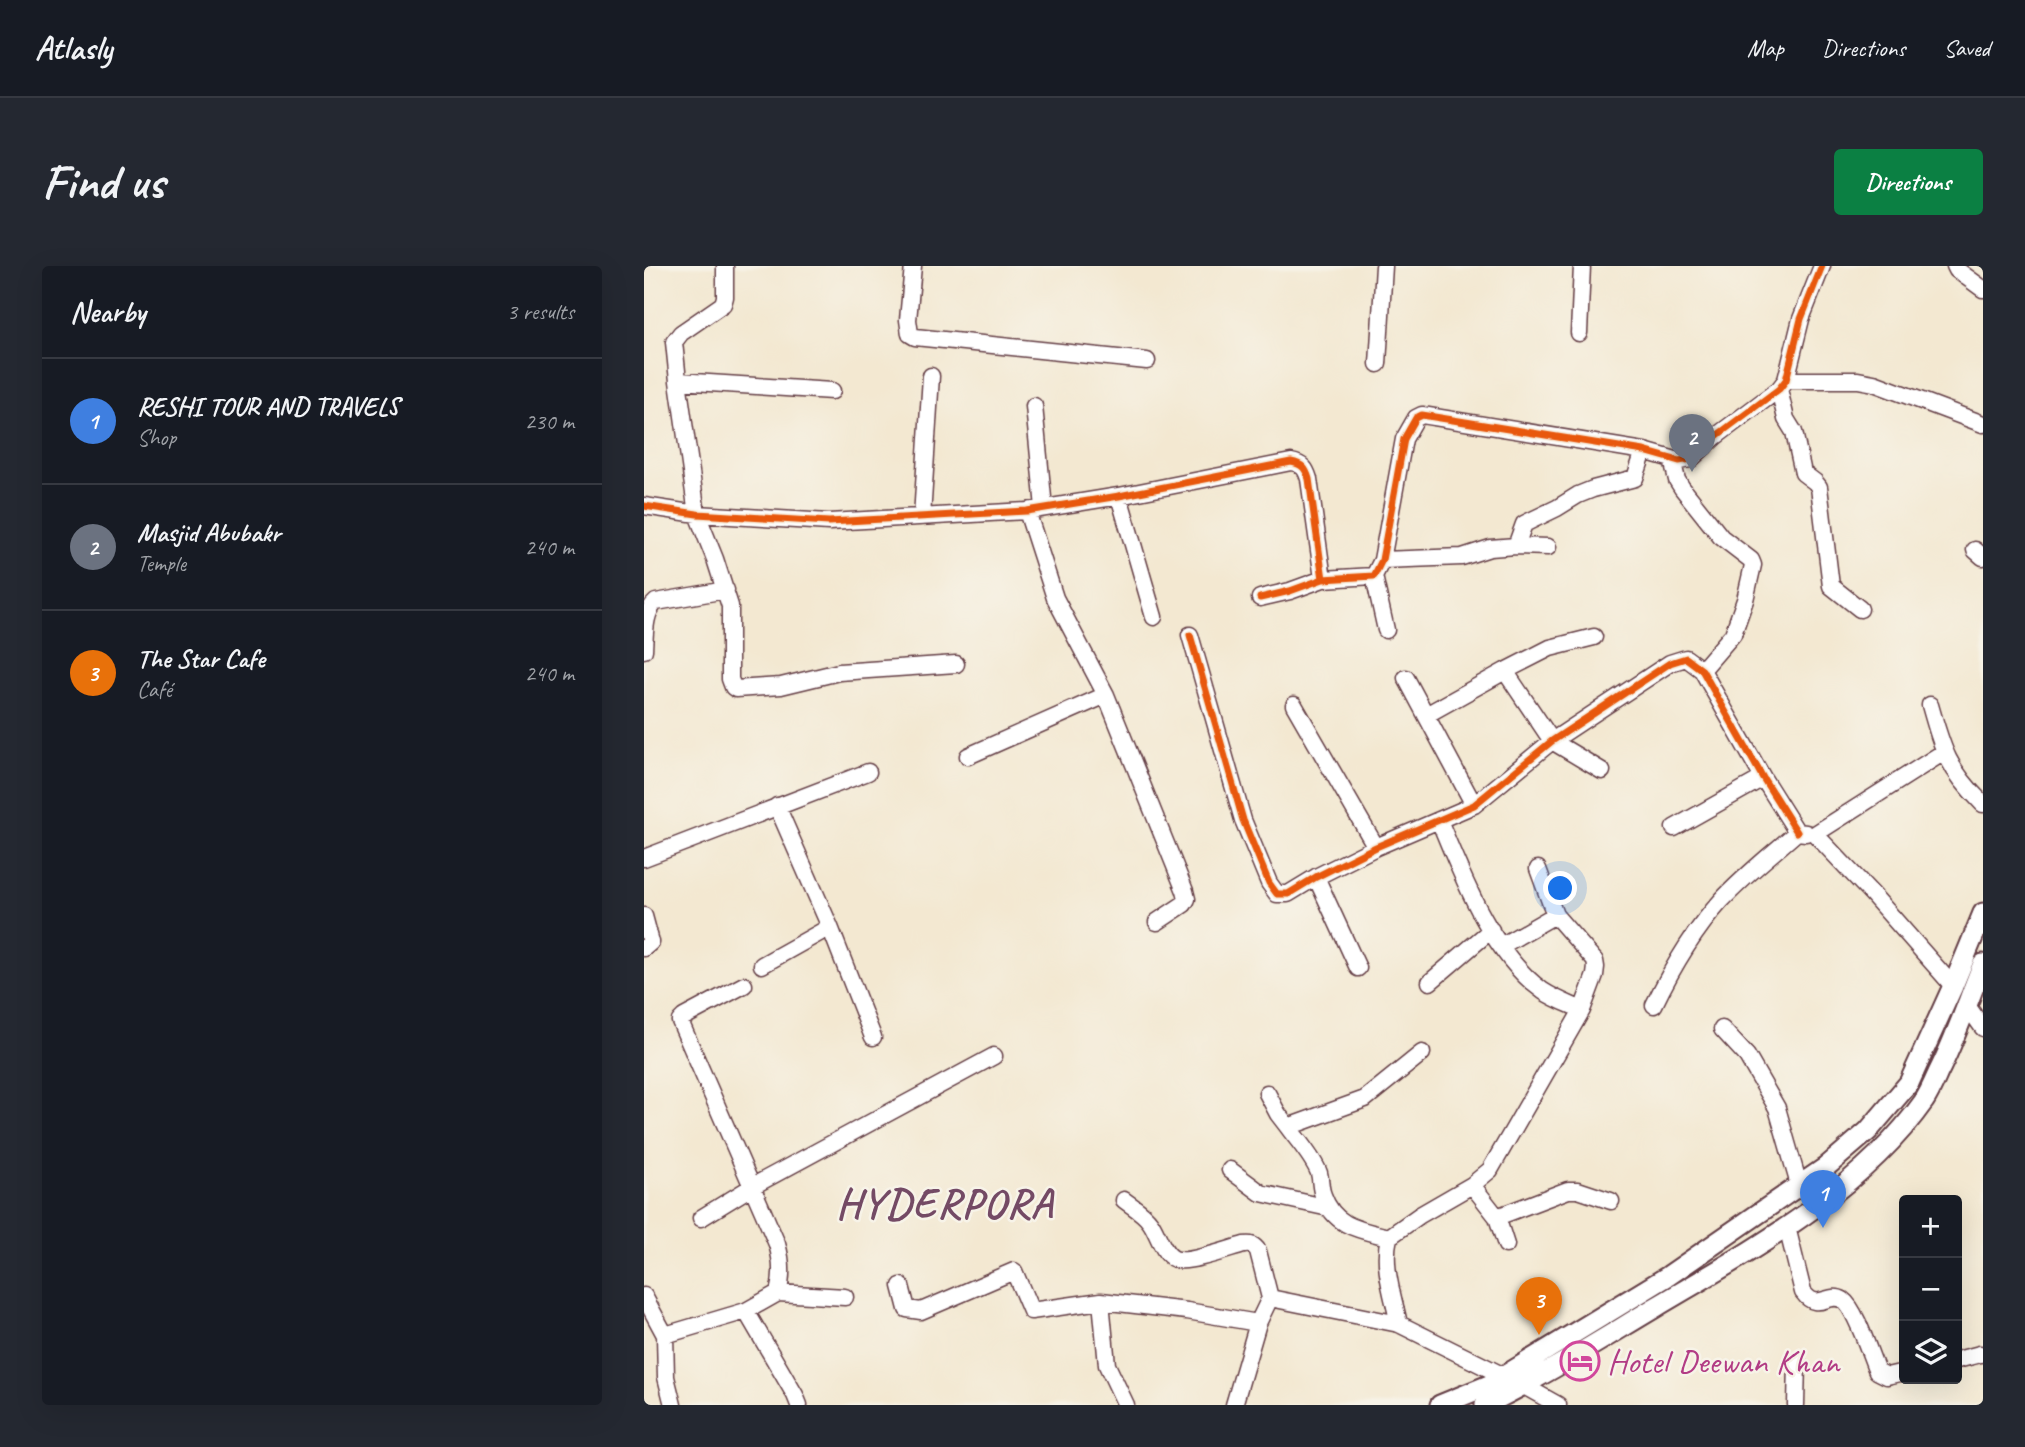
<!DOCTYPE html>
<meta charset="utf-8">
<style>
:root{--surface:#171b24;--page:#242831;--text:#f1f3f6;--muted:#9ea1a6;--line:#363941;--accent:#0b8043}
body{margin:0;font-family:Caveat,sans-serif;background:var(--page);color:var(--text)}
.controls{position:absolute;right:21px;bottom:21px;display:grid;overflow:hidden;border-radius:7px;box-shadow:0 7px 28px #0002}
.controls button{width:63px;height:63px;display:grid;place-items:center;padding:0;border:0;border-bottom:2px solid var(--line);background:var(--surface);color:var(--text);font:35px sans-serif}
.you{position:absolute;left:917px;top:623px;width:24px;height:24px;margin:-18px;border:5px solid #fff;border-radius:50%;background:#1a73e8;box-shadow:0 0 0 10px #1a73e833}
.badge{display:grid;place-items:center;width:46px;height:46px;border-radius:50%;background:var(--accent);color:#fff;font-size:23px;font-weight:700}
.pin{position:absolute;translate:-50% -58px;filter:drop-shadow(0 2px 4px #0008)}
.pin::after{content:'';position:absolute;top:37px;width:24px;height:21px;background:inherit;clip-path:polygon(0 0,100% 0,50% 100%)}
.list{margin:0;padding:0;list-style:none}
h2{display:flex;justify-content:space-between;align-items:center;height:91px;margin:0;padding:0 28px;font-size:30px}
h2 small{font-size:23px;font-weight:400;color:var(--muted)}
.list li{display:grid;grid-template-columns:46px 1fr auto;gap:21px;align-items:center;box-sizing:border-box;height:126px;padding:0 28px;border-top:2px solid var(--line)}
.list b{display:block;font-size:26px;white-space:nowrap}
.list p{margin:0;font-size:23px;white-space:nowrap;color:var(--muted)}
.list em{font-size:23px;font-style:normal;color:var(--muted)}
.icon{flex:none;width:38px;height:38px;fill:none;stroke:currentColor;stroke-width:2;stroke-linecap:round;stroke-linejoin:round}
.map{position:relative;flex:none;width:1339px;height:1139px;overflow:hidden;border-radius:7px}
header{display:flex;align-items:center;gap:42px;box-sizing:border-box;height:98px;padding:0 35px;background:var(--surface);border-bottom:2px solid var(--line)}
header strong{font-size:33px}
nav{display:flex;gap:38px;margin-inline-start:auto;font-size:24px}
.intro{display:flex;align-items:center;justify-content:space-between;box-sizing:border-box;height:168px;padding:0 42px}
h1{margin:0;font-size:49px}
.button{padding:18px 32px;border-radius:7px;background:var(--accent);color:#fff;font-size:24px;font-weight:700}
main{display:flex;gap:42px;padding:0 42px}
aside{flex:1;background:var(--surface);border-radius:7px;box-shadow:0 7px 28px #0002}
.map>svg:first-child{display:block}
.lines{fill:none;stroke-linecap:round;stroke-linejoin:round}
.minor-casing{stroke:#633d44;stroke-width:19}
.major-casing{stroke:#633d44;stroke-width:23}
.minor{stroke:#fff;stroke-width:16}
.major{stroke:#fff;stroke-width:19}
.cycleway-casing{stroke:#f7f3e8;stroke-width:11}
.cycleway{stroke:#e8590c;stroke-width:7}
.labels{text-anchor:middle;stroke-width:5;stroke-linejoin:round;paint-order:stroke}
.hotel-label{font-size:35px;fill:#b23c85;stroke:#f7f3e8;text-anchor:start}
.district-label{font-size:42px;font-weight:bold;letter-spacing:2px;fill:#744a65;stroke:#f7f3e8}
</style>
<header>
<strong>Atlasly</strong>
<nav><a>Map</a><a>Directions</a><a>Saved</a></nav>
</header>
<div class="intro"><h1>Find us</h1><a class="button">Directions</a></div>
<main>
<aside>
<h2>Nearby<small>3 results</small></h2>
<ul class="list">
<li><span class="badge" style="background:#3f7fe0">1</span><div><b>RESHI TOUR AND TRAVELS</b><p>Shop</p></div><em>230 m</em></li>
<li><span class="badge" style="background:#6b7280">2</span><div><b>Masjid Abubakr</b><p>Temple</p></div><em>240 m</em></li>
<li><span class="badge" style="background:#e8710a">3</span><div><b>The Star Cafe</b><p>Café</p></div><em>240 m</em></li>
</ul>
</aside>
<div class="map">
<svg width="1339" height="1139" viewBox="0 0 1339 1139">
<rect width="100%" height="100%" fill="#f7f3e8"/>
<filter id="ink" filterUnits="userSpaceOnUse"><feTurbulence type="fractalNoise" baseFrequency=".0143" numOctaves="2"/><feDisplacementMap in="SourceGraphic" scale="14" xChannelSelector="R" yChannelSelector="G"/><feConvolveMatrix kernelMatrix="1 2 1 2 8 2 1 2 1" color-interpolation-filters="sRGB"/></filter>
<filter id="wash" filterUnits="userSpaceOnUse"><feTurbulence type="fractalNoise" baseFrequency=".00686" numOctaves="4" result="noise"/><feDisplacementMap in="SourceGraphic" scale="28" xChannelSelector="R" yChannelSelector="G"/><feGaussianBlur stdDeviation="1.57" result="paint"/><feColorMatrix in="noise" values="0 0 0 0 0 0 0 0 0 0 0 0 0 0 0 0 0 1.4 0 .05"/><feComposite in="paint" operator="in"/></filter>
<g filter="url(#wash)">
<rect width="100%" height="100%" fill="#f3e8d1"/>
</g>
<g filter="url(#ink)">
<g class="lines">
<g class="minor-casing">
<path id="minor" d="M269,0L264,54L266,68L271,71L503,95
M1311,0L1313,4L1339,23
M935,67L938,0
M734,98L740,0
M1142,114H1214L1230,117L1339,158
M34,115L30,76L37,67L79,38L81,31V0
M1135,123L1142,153L1150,166L1159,207L1171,216L1175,221L1187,320L1216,343
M188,125L34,115L53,248L71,293L86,340V413L89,421L92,423L137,420L195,406L312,398
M390,140L400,242
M1028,193L1033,214L1038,222L1077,271L1107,294L1109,299L1101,334L1089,368L1058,404
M475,230L510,351
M0,240L53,248L185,256L383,245L475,230L647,196C659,198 662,203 665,213L679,313
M383,245L411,332L462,429L541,625L543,633L540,638L513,656
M278,251L287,110
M872,280L880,258L886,255L913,242L934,229L949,223L991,212L1000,185
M1331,284L1339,291
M738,294L818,291L846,282L872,280L904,281
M730,310L742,364
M616,332L646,325L679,313L730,310L738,294L760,173L772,152L778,149L1000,185L1035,195L1047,193L1071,171L1135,123L1142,114L1157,53L1178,0
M546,369L599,554L625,617L633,628H644L672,611L732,581L830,539L908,475L1026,397L1042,392L1058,404L1119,512L1153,566
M0,384C1,368 0,346 12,336L82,324
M861,405L906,382L950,371
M762,412L830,539
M650,439L732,581
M1286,439C1299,485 1304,503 1339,538
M782,449L861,405L908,475L958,505
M1300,486L1171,568L1228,628L1309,720
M324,490L462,429
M133,540L186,661L229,771
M795,554C818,610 848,689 899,725C911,733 925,738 938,744
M1030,562L1119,512
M0,592L224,506
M672,611L714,702
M0,650L7,676L0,682
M857,680L911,649
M118,699L186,661
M786,716L847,664
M1322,738L1339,762
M1010,739C1028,702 1049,666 1077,635C1100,610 1127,589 1153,566L1162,567
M1078,763L1103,790L1133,842L1155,919
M623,827L634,848L644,861
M586,904L617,927L685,942
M828,919L853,951L862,979
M480,934C489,941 500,947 506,956C514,966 519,993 535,994C549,996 585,983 600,979C607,978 610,979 614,985L626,1032
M853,951L924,924H934L967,935
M57,952L109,920L350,790
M1143,961L1159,1026C1174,1047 1184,1025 1199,1034C1212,1043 1226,1089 1233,1105L1243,1110L1260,1106
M745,971C716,964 690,961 679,929C676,922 677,914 675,907C669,891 654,875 644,861L721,833L778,787
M257,1020L263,1043L277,1045L370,1005L387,1045L457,1035L543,1045L614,1057
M134,1027L201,1031
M0,1030L21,1069L22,1111L29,1139
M457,1035L463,1099L482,1139
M102,1045L151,1129L155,1139
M755,1058C749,1029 738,1000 745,971L776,949L828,919L846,904L938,744L951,709L952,701L951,695L911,649L894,603
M21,1069L102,1045L134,1027C139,1010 138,995 133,978L36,755L40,751L100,719
M1313,1094L1336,1088
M590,1139L614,1057L626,1032L755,1058L880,1120L914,1139
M1152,1139L1153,1095"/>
</g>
<g class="major-casing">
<path id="major" d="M796,1139L845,1119L1024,1010L1182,901L1224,865L1265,817L1309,720L1339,647
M841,1139C900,1110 955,1075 1012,1041C1106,985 1216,926 1280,835C1286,826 1290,816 1294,807C1312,772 1324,734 1339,698"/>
</g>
<use href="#minor" class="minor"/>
<use href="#major" class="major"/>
<g class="cycleway-casing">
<path id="cycleway" d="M0,240L53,248L185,256L383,245L475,230L647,196C659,198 662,203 665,213L679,313
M616,332L646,325L679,313L730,310L738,294L760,173L772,152L778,149L1000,185L1035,195L1047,193L1071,171L1135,123L1142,114L1157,53L1178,0
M546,369L599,554L625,617L633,628H644L672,611L732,581L830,539L908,475L1026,397L1042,392L1058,404L1119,512L1153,566"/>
</g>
<use href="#cycleway" class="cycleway"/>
</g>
</g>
<defs>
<g id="hotel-ring" transform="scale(2.0125)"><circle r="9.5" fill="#f7f3e8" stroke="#d1479c" stroke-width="1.5"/><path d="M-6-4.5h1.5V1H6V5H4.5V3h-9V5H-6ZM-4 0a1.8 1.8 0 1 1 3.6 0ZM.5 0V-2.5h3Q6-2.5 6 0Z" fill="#d1479c"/></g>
</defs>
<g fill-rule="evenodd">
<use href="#hotel-ring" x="936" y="1095"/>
</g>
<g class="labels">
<g class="hotel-label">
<text x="963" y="1107">Hotel Deewan Khan</text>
</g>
<g class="district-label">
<text x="301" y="951">HYDERPORA</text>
</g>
</g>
</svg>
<div class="controls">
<button>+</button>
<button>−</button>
<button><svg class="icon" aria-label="layers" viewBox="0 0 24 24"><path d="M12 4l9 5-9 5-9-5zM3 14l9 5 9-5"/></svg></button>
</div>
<div class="you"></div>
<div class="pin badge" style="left:1179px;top:962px;background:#3f7fe0">1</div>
<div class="pin badge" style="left:1048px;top:206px;background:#6b7280">2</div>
<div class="pin badge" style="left:895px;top:1069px;background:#e8710a">3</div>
</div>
</main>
